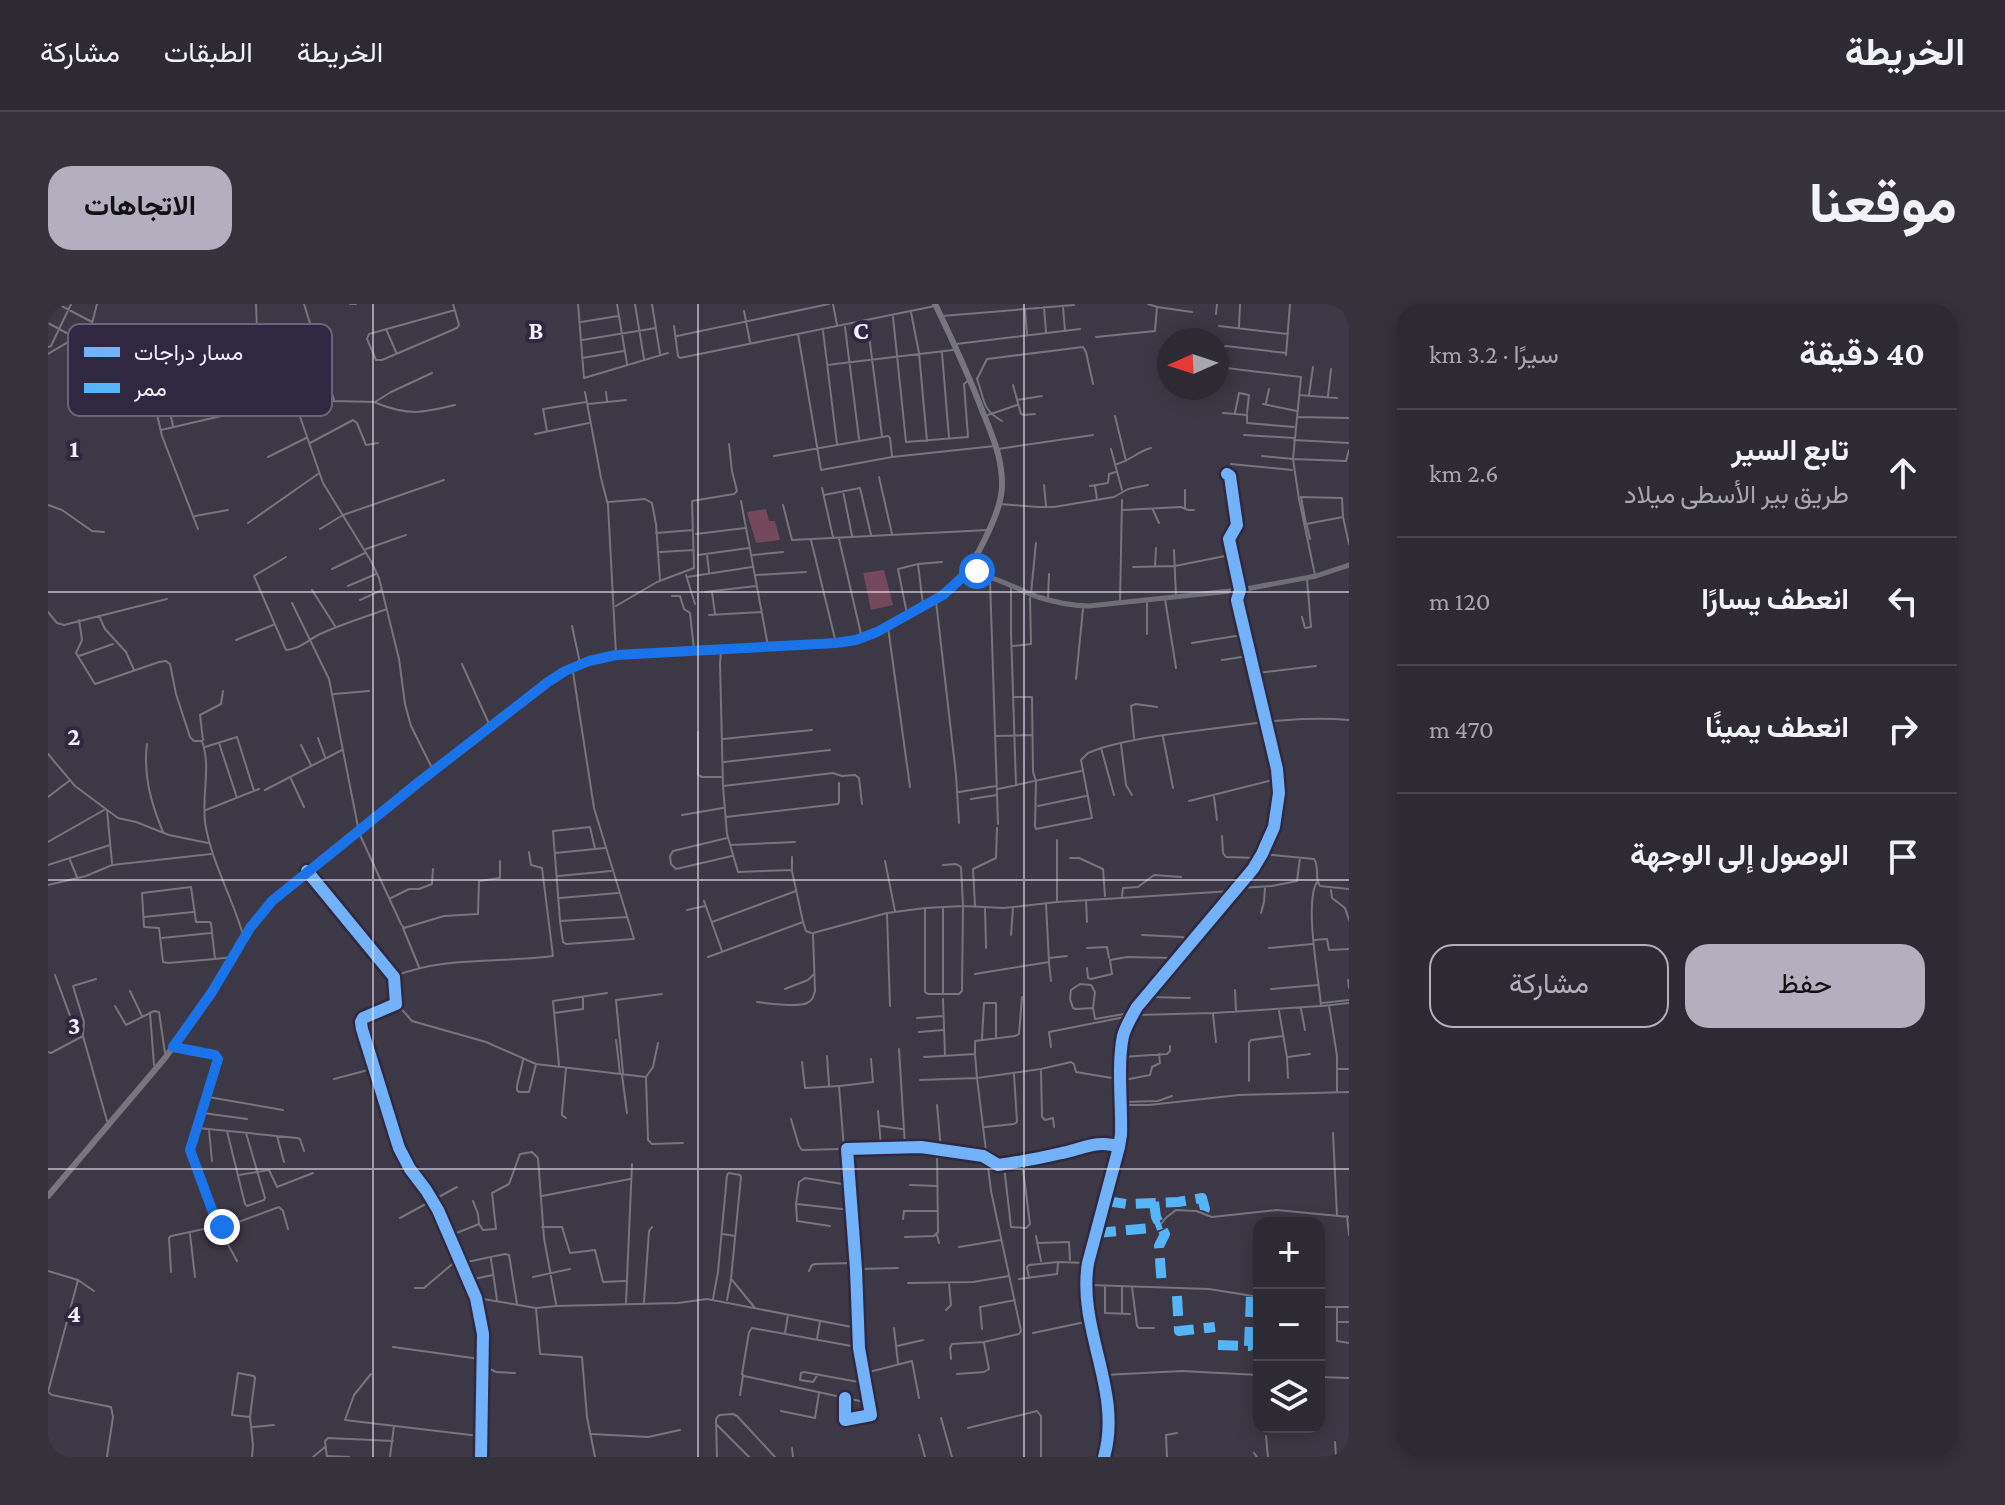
<!DOCTYPE html>
<html lang="ar">
<meta charset="utf-8">
<style>
:root{--surface:#2d2a34;--page:#35323c;--text:#f1f3f6;--muted:#a7a7ac;--line:#48464f;--accent:#b3afbe}
body{margin:0;font-family:"Crimson Pro",Vazirmatn,serif;background:var(--page);color:var(--text);direction:rtl}
.controls{position:absolute;right:24px;bottom:24px;display:grid;overflow:hidden;border-radius:16px;box-shadow:0 4px 20px #0003}
.controls button{width:72px;height:72px;display:grid;place-items:center;padding:0;border:0;border-bottom:2px solid var(--line);background:var(--surface);color:var(--text);font:40px sans-serif}
.compass{position:absolute;left:1109px;top:24px;width:72px;height:72px;border-radius:50%;background:var(--surface);box-shadow:0 4px 20px #0003;rotate:267deg}
.stop{position:absolute;width:24px;height:24px;margin:-18px;border:6px solid #1a73e8;border-radius:50%;background:#fff}
.stop.end{background:#1a73e8;border-color:#fff;box-shadow:0 2px 8px #0008}
.list{margin:0;padding:0;list-style:none}
h2{display:flex;justify-content:space-between;align-items:center;height:104px;margin:0;padding:0 32px;font-size:34px}
h2 small{font-size:26px;font-weight:400;color:var(--muted)}
.list li{display:grid;grid-template-columns:52px 1fr auto;gap:24px;align-items:center;box-sizing:border-box;height:128px;padding:0 32px;border-top:2px solid var(--line)}
.list b{display:block;font-size:30px;white-space:nowrap}
.list p{margin:0;font-size:26px;white-space:nowrap;color:var(--muted)}
.list em{font-size:26px;font-style:normal;color:var(--muted)}
.actions{display:flex;gap:16px;padding:24px 32px}
.actions a{flex:1;padding:18px 0;border:2px solid var(--accent);border-radius:24px;text-align:center;font-size:28px;color:var(--accent)}
.actions .main{background:var(--accent);color:#111}
.icon{flex:none;width:44px;height:44px;fill:none;stroke:currentColor;stroke-width:2;stroke-linecap:round;stroke-linejoin:round}
.map{position:relative;flex:none;width:1301px;height:1153px;overflow:hidden;direction:ltr;border-radius:24px}
header{display:flex;align-items:center;gap:48px;box-sizing:border-box;height:112px;padding:0 40px;background:var(--surface);border-bottom:2px solid var(--line)}
header strong{font-size:38px}
nav{display:flex;gap:44px;margin-inline-start:auto;font-size:28px}
.intro{display:flex;align-items:center;justify-content:space-between;box-sizing:border-box;height:192px;padding:0 48px}
h1{margin:0;font-size:56px}
.button{padding:20px 36px;border-radius:24px;background:var(--accent);color:#111;font-size:28px;font-weight:700}
main{display:flex;gap:48px;padding:0 48px}
aside{flex:1;background:var(--surface);border-radius:24px;box-shadow:0 4px 20px #0003}
.map>svg:first-child{display:block}
.forest{fill:#75485b}
.lines{fill:none;stroke-linecap:round;stroke-linejoin:round}
.street{stroke:#75757b;stroke-width:2}
.secondary{stroke:#6f6e77;stroke-width:5}
.primary{stroke:#77767f;stroke-width:6}
.quiet{stroke:#56b5f8;stroke-width:10;stroke-dasharray:20 10;stroke-linecap:butt}
.cycleway-casing{stroke:#302840;stroke-width:17}
.cycleway{stroke:#73b2f8;stroke-width:12}
.route{stroke:#1a73e8;stroke-width:10}
.grid{fill:none;stroke:#f3efff;stroke-width:2;stroke-opacity:0.55}
.key{fill:#302840;stroke:#6a6479;stroke-width:2}
.key-label{font-size:22px;fill:#f3efff}
.grid-label{font-size:26px;text-anchor:middle;font-weight:bold;fill:#f3efff;stroke:#302840;stroke-width:8;stroke-linejoin:round;paint-order:stroke}
</style>
<header>
<strong>الخريطة</strong>
<nav><a>الخريطة</a><a>الطبقات</a><a>مشاركة</a></nav>
</header>
<div class="intro"><h1>موقعنا</h1><a class="button">الاتجاهات</a></div>
<main>
<aside>
<h2>40 دقيقة<small>سيرًا · 3.2 km</small></h2>
<ul class="list">
<li><svg class="icon" aria-label="ahead" viewBox="0 0 24 24"><path d="M12 20V5M6 11l6-6 6 6"/></svg><div><b>تابع السير</b><p>طريق بير الأسطى ميلاد</p></div><em>2.6 km</em></li>
<li><svg class="icon" aria-label="left" viewBox="0 0 24 24"><path d="M17 20v-9H6M10 6l-5 5 5 5"/></svg><div><b>انعطف يسارًا</b></div><em>120 m</em></li>
<li><svg class="icon" aria-label="right" viewBox="0 0 24 24"><path d="M7 20v-9h11M14 6l5 5-5 5"/></svg><div><b>انعطف يمينًا</b></div><em>470 m</em></li>
<li><svg class="icon" aria-label="arrive" viewBox="0 0 24 24"><path d="M6 21V4h12l-3 4 3 4H6"/></svg><div><b>الوصول إلى الوجهة</b></div></li>
</ul>
<div class="actions"><a class="main">حفظ</a><a>مشاركة</a></div>
</aside>
<div class="map">
<svg width="1301" height="1153" viewBox="0 0 1301 1153">
<rect width="100%" height="100%" fill="#3c3845"/>
<path class="forest" d="M718,205L721,217H727L732,236L708,239L699,208Z
M836,266L845,301L823,306L815,269Z"/>
<g class="lines">
<path class="street" d="M10,0L44,18
M256,0L286,96
M302,0H308
M405,0L410,17L411,21L409,24L334,56H328L319,35L321,30L407,6
M530,0L536,74L620,49
M569,0L579,60
M587,0L596,55
M604,0L612,50
M785,0L789,21
M1100,0L1109,3L1144,8
M996,3L998,28
M1015,3L1017,27
M977,5L979,31
M696,7L702,38
M863,8L871,49L879,137
M1168,10L1169,0
M894,12L1026,1
M845,13L858,138L920,133L916,80L921,76
M819,16L834,132
M533,18L570,12
M0,19L26,33
M626,22L630,52L632,54L887,2
M1171,22L1240,30
M43,23L49,0
M797,23L811,135
M1191,23L1192,0
M338,25L348,48
M775,27L789,140
M230,30L249,103
M750,30L773,166L844,153L947,142
M186,31L209,25L208,0
M629,32L781,0
M1048,33L1107,27L1109,3
M534,36L608,24
M162,40L170,78
M908,40L1032,25
M0,43L3,42L23,0
M1175,48L1174,44L1178,42L1238,49
M894,49L901,134
M0,50L51,20L55,22L68,56C78,59 87,50 97,58L114,132L150,225
M1238,51L1242,0
M534,54L576,47
M131,56L137,85
M779,61L905,46
M1178,64L1253,73L1245,155L1251,195L1267,271
M384,69L343,88L327,98L286,97L253,101L249,104L275,179L323,257L331,274L351,355L357,400L363,422L385,466
M179,79L186,108
M965,81L973,110L976,111L987,110
M537,88L553,174L560,201L568,350
M558,88L559,97
M1251,91L1289,94
M1261,91L1265,63
M111,92L238,62
M1280,92L1283,65
M969,96L994,92
M328,99C361,112 374,109 407,101
M1218,99L1221,85
M540,100L578,96
M1215,100L1249,107
M122,107L242,78
M1175,109L1199,111V119L1246,123
M1187,109L1191,89L1201,91L1199,109
M937,112L969,101
M1067,112L1078,157
M1250,113L1301,114
M954,117C933,105 937,96 929,75L939,55L1035,43L1038,48L1045,80
M125,122L112,61L146,52
M113,126L247,95
M499,127L495,105L538,98
M487,130L541,119
M1196,131L1246,134
M1246,136L1301,139
M262,139L305,116L309,119L318,141L330,139
M950,145L1045,131
M1063,145L1074,186
M726,152L840,132L842,134L844,152
M1214,152L1245,155L1298,157L1301,146
M220,153L258,134
M1069,160C1082,157 1090,147 1103,144
M1183,160L1244,166
M1179,170L1182,172L1189,221L1181,235L1192,285
M831,173L844,230
M996,181L998,202
M1042,182L1060,179L1061,170L1068,168
M1047,182L1049,195
M774,184L785,233
M1137,186V204
M795,187L804,232
M776,191L812,184L823,231
M693,197L720,342
M561,198L597,195L604,199L608,220L612,276
M952,200L990,203H1006L1066,193L1080,185L1100,181
M0,201L14,206L44,227L56,228
M735,201L744,236L940,226
M1075,206L1133,203L1140,206H1146
M1105,206L1111,219
M147,212L180,206
M1295,213L1258,220L1253,193L1294,194L1295,213L1301,240
M200,219L270,170
M1259,222L1262,235
M272,225L295,211L396,176
M608,229L645,226
M648,230L697,224
M791,235L813,330
M763,236L787,335
M318,245L358,231
M1126,246L1128,293
M612,248L646,246
M659,250L661,268
M650,251L701,244
M705,251L735,248
M238,253L206,272L238,346C252,345 260,336 272,330C294,320 317,313 339,305
M870,260L875,301
M1107,262L1108,244
M1085,263L1127,262L1177,252
M284,265L317,249
M638,271L647,300
M708,271L758,268
M639,273L704,263
M942,276L950,520
M300,282L328,270
M963,283V328L968,481
M264,286L287,322
M657,288L708,282
M664,288L667,310
M983,289L988,239
M624,292H632L636,305L642,309L646,346
M1000,295L1001,270
M1117,295L1128,364
M312,296L334,286
M888,297L908,471L911,519
M244,299L281,375L310,523
M1072,299L1074,196
M1099,299V330
M568,302L609,278L646,264L644,197L686,190L689,187L684,167L681,140
M0,308L9,319L16,321L119,295
M859,310L850,265L870,260L894,258
M661,311L713,308
M51,312L57,325L78,348L86,366
M1254,313L1257,324L1263,323L1259,275
M31,316L34,336L28,349L47,380L111,358L118,357L122,360L128,390L142,433L146,437H154C164,465 152,495 158,524C165,561 185,595 195,631
M524,322L532,359
M840,323L862,483
M188,336L225,321
M1144,339L1194,331
M965,342L983,340L982,294
M673,347L672,360L675,482L785,469L794,472L807,471L811,474L814,500
M31,352L65,340
M1174,356L1200,352
M414,360L442,422
M525,368L546,504L586,635L518,640L515,638L512,617L579,613
M1209,369L1268,362
M1028,375L1035,305
M286,390L321,387
M965,393H984L985,468L988,477L987,522L988,525L1044,514L1033,456L1040,449L1053,444L1066,491
M650,428V471L654,473H673
M947,432L984,431
M1115,433L1125,484
M270,434L277,453
M1086,434L1083,402L1088,400L1109,403
M675,435L764,426
M155,436L152,411L173,400L175,387
M171,439L189,494
M99,440C95,471 103,499 115,528
M1073,440L1078,481L1084,491
M253,441L263,461
M157,443L189,433L206,487
M1053,444C1091,433 1131,429 1170,424C1214,418 1257,412 1301,416
M0,450L27,482L70,514L88,518L121,531L160,539
M676,458L782,446
M243,475L256,503
M675,483L679,530L690,568L744,566V553
M950,485L1033,467
M217,486L294,446
M911,488L948,482
M0,493L21,477
M1166,493L1169,516
M923,495L949,491
M1141,497L1229,475
M990,502L1038,492
M59,506L64,559
M158,506L211,485
M634,511L675,504
M678,513L790,500L791,498V479
M311,529L353,620L356,624L396,612L430,610L431,577L452,574V557
M1174,532L1175,549L1178,553L1210,554
M679,534L625,547L622,552L623,560L628,565L684,552
M0,538L56,506
M682,541L747,538
M507,549L557,544
M1215,550L1266,555C1272,563 1266,574 1272,582L1301,585
M1022,554H1031L1055,565L1057,592
M22,556L29,573
M837,557L847,607
M0,561L62,541
M895,561L908,560L913,563L915,602L914,687L911,690H895V604
M260,568L346,673L348,700L315,714L313,718L314,725L351,844L362,865L378,886L390,906L428,994L435,1030L433,1153
M510,572L563,567
M0,581L38,572L64,561L163,550
M1192,584L1224,582L1249,577L1252,554
M1283,586L1284,594L1297,604L1301,616
M1074,592L1075,584L1090,583L1106,571L1133,573
M343,594L361,585H371L384,580L385,565
M512,594L570,589
M1038,596L1039,618
M656,597L674,647
M1009,597V536
M927,602L925,565L948,554L949,524
M877,604V688L880,690H894
M937,605L938,644
M639,606L657,602
M1213,609L1216,598L1217,584
M839,610L842,702
M96,613L145,608
M512,616L505,527L542,523L547,545
M664,618L748,587
M755,618L758,627L763,629
M355,624L371,663
M765,629L839,609L877,604L915,602L956,604L1009,598L1184,587
M963,631L965,604
M1094,631L1134,633L1144,637
M114,634L163,629
M1267,636L1279,635L1281,646L1301,645
M1039,644L1059,643L1061,654
M1221,644L1264,640
M660,653L755,618L744,567
M1001,654L1019,652
M167,655L120,659L115,658L111,624L96,623L94,589L143,583L148,618H161L163,619L167,655L184,653
M1001,659L1003,677
M1039,664L1040,674L1043,675L1064,670L1062,656L1079,653L1126,654
M927,670L1001,658L998,600
M7,671L25,720L34,729
M347,672C398,652 452,659 505,652L494,564L483,561L481,548
M1300,676L1301,684
M737,685L760,676L765,671
M1223,685L1270,681
M1187,686L1188,707
M82,687L94,712
M1099,693L1142,694
M895,695L897,751
M709,698C720,699 749,704 759,699C765,696 765,693 767,687L765,630
M1274,699L1301,696
M349,700L364,717L438,738L488,760L598,773
M67,702L78,721L106,707L111,708L117,749
M1274,702L1301,699
M1281,702L1289,752V787
M1045,704L1047,688L1043,681L1032,680L1023,686L1022,695L1025,704L1028,705L1045,704L1047,715L1082,709
M1253,705L1257,726
M1231,707L1239,753L1240,774
M102,709L106,761
M506,709L535,705V693
M1165,710L1168,738
M1088,711L1165,709L1273,702C1271,675 1256,599 1269,578
M869,714L895,712
M871,728L895,726
M35,730L36,718L25,682L48,675
M934,735L936,699H948V733
M568,736L572,769
M610,739L605,763L598,773L600,836L604,840L635,839
M126,743L167,751L170,755L142,846L170,922L189,957
M1003,743L1001,728L1082,712
M851,745L857,842
M0,748L3,749L35,732L59,817
M927,749V737L967,732L971,730L974,693
M779,752L781,781
M1074,753L1119,750L1122,747V742
M1240,753L1262,750
M475,756L469,782V786L471,788H481L488,760
M754,758L757,784L791,782L796,845
M511,761L505,697L559,689
M518,764L514,808V811L518,814
M1290,765H1301
M993,767L994,813L997,816L1005,814L1006,823
M575,769L568,696L614,690
M574,771L579,809
M286,775L324,765
M872,776L929,774L927,750L876,753
M1201,777V739L1203,736L1235,732
M792,782L825,778L823,755
M160,793L235,806
M1075,798L1110,797L1124,792
M889,801L893,845
M1075,801H1101L1191,791L1301,788
M830,807L833,842
M155,809L199,815
M743,815L751,842L754,846L794,845
M833,822L854,825
M937,823L966,820L969,818L966,770
M150,824L249,834L252,835L256,847
M161,826L164,857
M179,827L197,900L199,902L216,896L217,894L198,829
M1285,829L1289,911
M229,832L236,858
M956,862L963,923L978,924L982,920L974,858
M191,871L221,866L229,883L265,869
M862,881L889,882
M494,892L582,875
M749,900L803,906
M1299,912L1301,931
M352,914L409,883
M855,915L856,907H889
M431,920L435,926L448,925L444,889L461,880L472,850L484,848L490,854L496,934L508,1000
M1113,920C1117,913 1122,911 1128,906L1148,907L1164,913L1229,906L1301,913
M782,922L749,917L748,900L751,878L757,874L801,881
M494,923H514L522,949L547,946L555,978L577,977
M142,930L147,973
M675,930L687,932
M889,931L891,939
M401,932L431,920L430,910L425,897
M988,932L993,957
M857,933L886,932L890,928L889,848
M989,939L1021,938L1022,956
M911,943L953,936
M443,955L449,996
M414,959L457,950L461,951L469,1000
M809,965L850,964
M0,967L30,976L46,987
M761,967L764,961L767,960L806,959
M123,968L121,934L123,932L170,922L177,923L231,903L235,907L240,925
M485,973L522,965
M981,974L979,963L981,961L1010,958L1039,959
M971,975L1009,970L1010,959
M30,976L0,1088L4,1091L63,1103L65,1113L59,1153
M421,976L445,971
M684,976L707,1004
M860,979L925,978L961,972
M1041,981L1161,985L1211,993
M1057,983V1009L1082,1010
M1084,983L1089,1022L1091,1024H1106
M367,984H376L409,956
M429,994L488,1004L492,1050L534,1053L539,1113L547,1153
M665,995L670,968L679,871L681,869L692,871L693,873L683,975L679,996
M596,998L601,927L604,923
M578,999L584,860
M1271,1003H1301
M1289,1003V1037L1301,1039
M488,1004L508,1002L630,999L659,995L809,1024
M898,1006L903,1001L901,979
M1074,1009V983
M1290,1018H1301
M846,1024L850,1059
M934,1025L932,1003L967,996
M737,1029L740,1011
M985,1029L1042,1017
M769,1035L772,1018
M849,1042L875,1036
M345,1043L432,1055
M809,1043L704,1024L701,1028L694,1070L696,1072L821,1099
M903,1055L902,1044L904,1040L936,1038L971,1030L973,1027L943,887L929,774L993,765L1023,758L1026,760L1028,768L1076,776L1102,771L1104,763L1112,759L1111,750
M434,1061L448,1068L467,1069
M817,1069L864,1057L871,1094
M323,1070L306,1091L297,1116L431,1132
M770,1070L765,1078L752,1076L753,1069L756,1068L816,1079
M909,1070L936,1068L941,1065L936,1039
M1056,1071L1134,1067L1211,1071
M1271,1073L1301,1074
M692,1091L695,1072
M797,1094V1116L823,1111L811,1044L808,965L799,845L873,843L935,852L950,861C971,858 993,854 1014,849C1033,845 1050,836 1070,843
M733,1107L767,1114L771,1089
M202,1113L184,1111L190,1069L206,1072L207,1074L202,1113L205,1141L204,1153
M893,1114L904,1153
M668,1120L701,1153
M205,1123L226,1121
M1245,1123L1246,1127
M920,1124L989,1107L993,1112V1153
M544,1130L600,1133L632,1126
M871,1131L877,1153
M1218,1132L1220,1153
M1287,1138L1288,1153
M744,1144L745,1153
M1206,1149L1209,1153
M280,1152L301,1153
M265,1153L277,1143
M279,1153L277,1137L280,1134L345,1137
M342,1153L346,1122
M669,1153L668,1115L671,1111L685,1110L689,1112L727,1153
M1119,1153L1118,1131L1129,1129"/>
<path class="secondary" d="M917,271C937,266 970,286 990,293C1006,298 1023,302 1041,302L1192,286L1268,272L1301,261
M1056,1153C1075,1087 1029,1025 1040,959L1071,843L1073,831C1074,801 1069,761 1075,732C1078,721 1084,712 1089,703L1205,565L1214,550L1226,523L1231,489L1229,465L1189,296L1192,286"/>
<path class="primary" d="M0,892L117,754L164,688L209,614L242,581L371,478L478,395L500,378L532,360L568,351L788,339C822,336 848,317 877,301C909,283 921,268 937,235C945,218 953,201 954,183C955,155 944,131 934,106C920,70 904,35 887,0"/>
<path class="quiet" d="M1058,897L1079,900L1130,898L1154,894L1157,905L1155,910
M1106,898L1108,913L1117,930L1111,942L1114,983
M1048,929L1103,924L1113,920
M1129,992L1131,1027L1167,1023
M1170,1041L1201,1042L1203,991"/>
<g class="cycleway-casing">
<path id="cycleway" d="M259,567L346,673L348,700L315,714L313,718L314,725L351,844L362,865L378,886L390,906L428,994L435,1030L433,1153
M797,1094V1116L823,1111L811,1044L808,965L799,845L873,843L935,852L950,861C971,858 993,854 1014,849C1034,845 1051,835 1071,843
M1056,1153C1075,1087 1029,1025 1040,959L1071,843L1073,831C1074,801 1069,761 1075,732C1078,721 1084,712 1089,703L1205,565L1214,550L1226,523L1231,489L1229,465L1189,296L1192,286L1181,235L1189,221L1182,172L1179,170"/>
</g>
<use href="#cycleway" class="cycleway"/>
</g>
<g class="lines">
<path class="route" d="M174,923L170,922L142,846L170,755L167,751L125,743L164,688L202,624L224,597L371,478L500,378L517,367L541,357L568,351L788,339L808,336L829,328L895,291L917,271L931,270L929,267"/>
</g>
<path class="grid" d="M325,0V1153M650,0V1153M976,0V1153M0,288H1301M0,576H1301M0,865H1301"/>
<rect x="20" y="20" width="264" height="92" rx="12" class="key"/>
<rect x="36" y="43" width="36" height="10" fill="#73b2f8"/>
<rect x="36" y="79" width="36" height="10" fill="#56b5f8"/>
<g class="key-label">
<text x="86" y="56">مسار دراجات</text>
<text x="86" y="92">ممر</text>
</g>
<g class="grid-label">
<text x="488" y="35">B</text>
<text x="813" y="35">C</text>
<text x="26" y="153">1</text>
<text x="26" y="441">2</text>
<text x="26" y="730">3</text>
<text x="26" y="1018">4</text>
</g>
</svg>
<div class="controls">
<button>+</button>
<button>−</button>
<button><svg class="icon" aria-label="layers" viewBox="0 0 24 24"><path d="M12 4l9 5-9 5-9-5zM3 14l9 5 9-5"/></svg></button>
</div>
<svg class="compass" viewBox="-18 -18 36 36"><path d="M0-13l5 13h-10z" fill="#e53935"/><path d="M0 13l5-13h-10z" fill="#a7a7ac"/></svg>
<div class="stop" style="left:929px;top:267px"></div>
<div class="stop end" style="left:174px;top:923px"></div>
</div>
</main>
